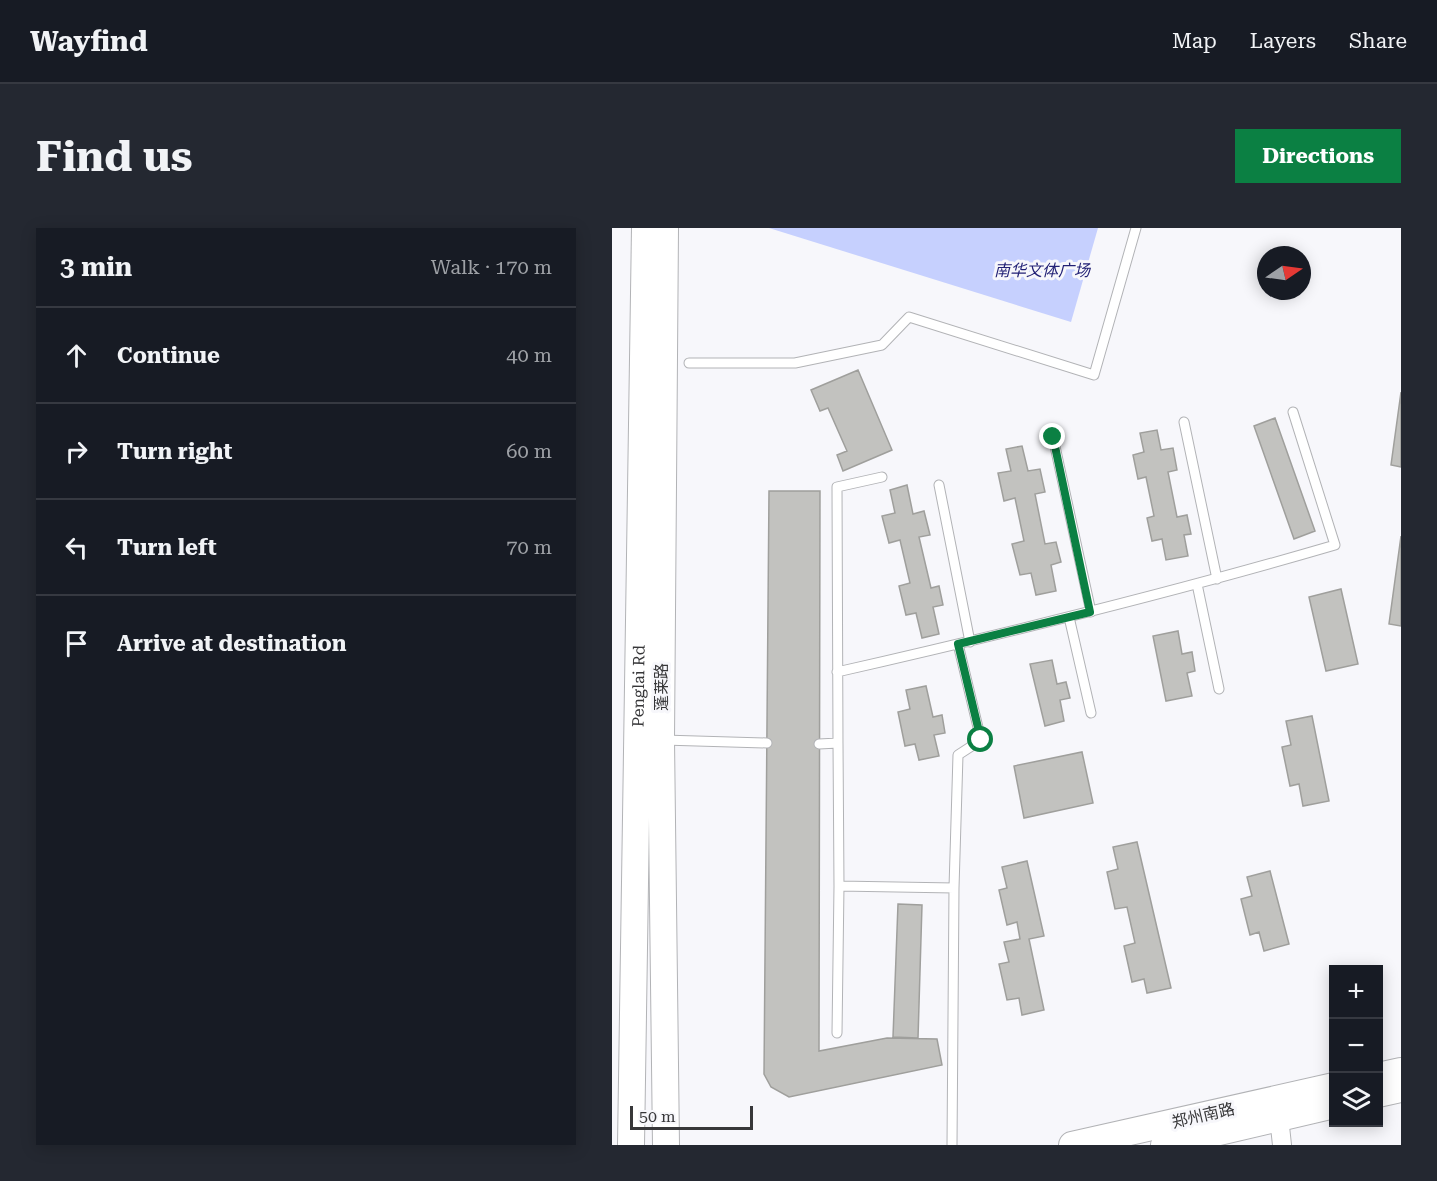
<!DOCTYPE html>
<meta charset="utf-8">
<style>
:root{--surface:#171b24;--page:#242831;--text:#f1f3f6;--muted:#9ea1a6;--line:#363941;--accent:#0b8043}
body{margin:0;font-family:"Roboto Serif","Noto Sans SC",serif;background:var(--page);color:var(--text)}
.controls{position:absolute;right:18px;bottom:18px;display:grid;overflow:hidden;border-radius:0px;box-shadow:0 3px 15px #0003}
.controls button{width:54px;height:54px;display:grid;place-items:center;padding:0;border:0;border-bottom:2px solid var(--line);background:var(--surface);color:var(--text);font:30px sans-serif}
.compass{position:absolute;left:645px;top:18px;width:54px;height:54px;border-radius:50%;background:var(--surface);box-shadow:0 3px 15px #0003;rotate:77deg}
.scale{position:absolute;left:18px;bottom:15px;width:123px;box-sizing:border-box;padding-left:6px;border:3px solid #373739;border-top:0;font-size:16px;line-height:21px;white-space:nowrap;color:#373739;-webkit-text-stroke:4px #f7f7fb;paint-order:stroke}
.stop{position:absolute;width:18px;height:18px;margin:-14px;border:4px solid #0b8043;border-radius:50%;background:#fff}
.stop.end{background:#0b8043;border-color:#fff;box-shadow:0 2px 6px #0008}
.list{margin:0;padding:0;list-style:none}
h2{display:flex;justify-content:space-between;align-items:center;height:78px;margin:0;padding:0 24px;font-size:26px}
h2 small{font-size:20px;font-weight:400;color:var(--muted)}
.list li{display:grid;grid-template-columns:39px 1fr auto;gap:18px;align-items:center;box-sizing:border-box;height:96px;padding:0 24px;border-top:2px solid var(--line)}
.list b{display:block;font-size:22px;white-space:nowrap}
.list em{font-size:20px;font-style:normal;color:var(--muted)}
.icon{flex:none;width:33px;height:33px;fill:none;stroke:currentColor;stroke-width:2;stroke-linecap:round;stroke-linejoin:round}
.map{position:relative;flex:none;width:789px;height:917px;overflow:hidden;border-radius:0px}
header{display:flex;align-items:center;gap:36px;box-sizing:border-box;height:84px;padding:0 30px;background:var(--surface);border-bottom:2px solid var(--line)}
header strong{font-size:28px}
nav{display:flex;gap:33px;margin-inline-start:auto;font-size:21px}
.intro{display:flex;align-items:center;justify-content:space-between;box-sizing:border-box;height:144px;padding:0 36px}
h1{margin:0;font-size:42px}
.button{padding:15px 27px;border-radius:0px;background:var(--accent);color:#fff;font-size:21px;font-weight:700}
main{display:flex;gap:36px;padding:0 36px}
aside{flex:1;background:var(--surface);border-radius:0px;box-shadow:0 3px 15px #0003}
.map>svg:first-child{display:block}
.green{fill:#c6d0fe}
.building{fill:#c2c2bf;stroke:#9f9f9c;stroke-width:1.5}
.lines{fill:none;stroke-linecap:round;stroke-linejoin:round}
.lane-casing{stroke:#b2b3b6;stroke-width:11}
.street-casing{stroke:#b2b3b6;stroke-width:20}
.secondary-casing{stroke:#b2b3b6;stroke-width:28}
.lane{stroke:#fff;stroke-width:9}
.street{stroke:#fff;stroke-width:18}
.secondary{stroke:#fff;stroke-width:26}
.route{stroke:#0b8043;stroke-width:8}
.labels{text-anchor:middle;stroke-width:6;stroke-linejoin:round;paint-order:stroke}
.park-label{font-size:16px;font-style:italic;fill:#222175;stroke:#f7f7fb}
.street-label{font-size:16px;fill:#373739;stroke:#f7f7fb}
</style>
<header>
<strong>Wayfind</strong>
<nav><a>Map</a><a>Layers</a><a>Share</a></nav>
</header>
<div class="intro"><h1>Find us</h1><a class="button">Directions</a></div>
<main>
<aside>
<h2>3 min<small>Walk · 170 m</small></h2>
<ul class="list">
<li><svg class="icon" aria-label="ahead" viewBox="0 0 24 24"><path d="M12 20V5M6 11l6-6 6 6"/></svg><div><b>Continue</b></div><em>40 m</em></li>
<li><svg class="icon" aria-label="right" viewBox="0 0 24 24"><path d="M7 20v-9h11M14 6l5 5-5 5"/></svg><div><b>Turn right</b></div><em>60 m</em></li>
<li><svg class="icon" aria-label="left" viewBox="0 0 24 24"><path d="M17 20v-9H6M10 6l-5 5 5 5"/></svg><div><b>Turn left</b></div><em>70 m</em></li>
<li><svg class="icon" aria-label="arrive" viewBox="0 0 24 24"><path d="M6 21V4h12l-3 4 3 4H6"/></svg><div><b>Arrive at destination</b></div></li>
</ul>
</aside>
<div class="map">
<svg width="789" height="917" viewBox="0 0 789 917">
<rect width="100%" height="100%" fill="#f7f7fb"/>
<path class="green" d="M157,0H486L459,94Z"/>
<path class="building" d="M246,142L280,222L231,243L225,227L235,223L216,180L208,183L199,162Z
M789,164V239L779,237Z
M663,190L703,303L682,311L642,198Z
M545,202L549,222L561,220L565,242L556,244L565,289L575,287L579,306L572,307L576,328L554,332L550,311L540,313L535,290L542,288L534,249L526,251L521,227L532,224L528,205Z
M410,218L416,243L428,241L433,264L423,266L433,316L444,314L449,334L439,337L444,363L424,367L419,345L408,347L400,316L412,313L403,270L392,273L386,245L399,243L394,221Z
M295,257L301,286L312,283L318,307L307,309L319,360L327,358L331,377L321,379L327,406L310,410L304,385L294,387L287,358L298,355L288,312L277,315L270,288L283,285L278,262Z
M157,263H208L207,823L275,810L325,811L330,837L177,869L159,859L152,846Z
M789,308V398L777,396Z
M729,361L746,436L714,443L697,369Z
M566,403L570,426L580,424L583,443L575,445L580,468L554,473L541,408Z
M440,432L445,456L454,454L458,470L448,472L452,493L433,498L418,436Z
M314,458L321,489L330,487L333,505L322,507L327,528L307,532L303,516L293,518L286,484L298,481L294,462Z
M700,488L717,573L691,578L687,556L678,558L670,519L679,517L674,493Z
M470,524L481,575L412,590L402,538Z
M525,614L559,760L535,765L532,751L520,754L512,718L523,715L515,679L503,681L495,644L506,641L501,619Z
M415,633L432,708L417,711L432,782L410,787L407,770L395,772L387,736L397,734L392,714L408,711L405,694L395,697L387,662L395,660L390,639Z
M658,643L677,716L652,723L647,704L638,707L629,671L640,668L635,649Z
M286,676L310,677L306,810L281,809Z"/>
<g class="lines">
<g class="lane-casing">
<path id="lane" d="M77,135H183L270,117L297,89L482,147L524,0
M572,194L605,351
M441,209L479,384
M327,257L358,414
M585,356L607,461
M457,389L479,485
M225,444C392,406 559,365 723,317L681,184
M51,512L155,515
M207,516L226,515L225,259L270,249
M227,658L342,660
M225,805L227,658L226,515
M340,917L342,660L346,527L369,512L346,416"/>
</g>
<g class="street-casing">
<path id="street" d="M666,880L670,917"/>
</g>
<g class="secondary-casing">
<g id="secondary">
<path d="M53,0L49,512L54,917"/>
<path d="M766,848L789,843"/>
<path d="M766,866L789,861"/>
<path id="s1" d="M19,917L33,0"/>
<path d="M460,917L722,858"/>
<path d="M552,917L722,877"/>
</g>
</g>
<use href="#lane" class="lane"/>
<use href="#street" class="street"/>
<use href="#secondary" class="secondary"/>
</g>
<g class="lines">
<path class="route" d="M369,512L346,416L478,384L441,209"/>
</g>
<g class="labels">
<g class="park-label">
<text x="430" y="48">南华文体广场</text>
</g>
<g class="street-label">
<text dy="6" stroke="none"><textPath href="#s1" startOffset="459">Penglai Rd</textPath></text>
<text transform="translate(49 459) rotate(-90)" y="6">蓬莱路</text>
<text transform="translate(591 887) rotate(-13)" y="6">郑州南路</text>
</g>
</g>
</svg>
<div class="controls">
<button>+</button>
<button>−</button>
<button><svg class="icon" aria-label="layers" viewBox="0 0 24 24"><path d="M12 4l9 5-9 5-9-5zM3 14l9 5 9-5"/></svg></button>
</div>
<svg class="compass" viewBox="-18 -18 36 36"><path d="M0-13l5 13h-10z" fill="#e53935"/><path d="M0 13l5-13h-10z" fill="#9ea1a6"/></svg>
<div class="scale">50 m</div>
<div class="stop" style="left:369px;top:512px"></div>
<div class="stop end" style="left:441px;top:209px"></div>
</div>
</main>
